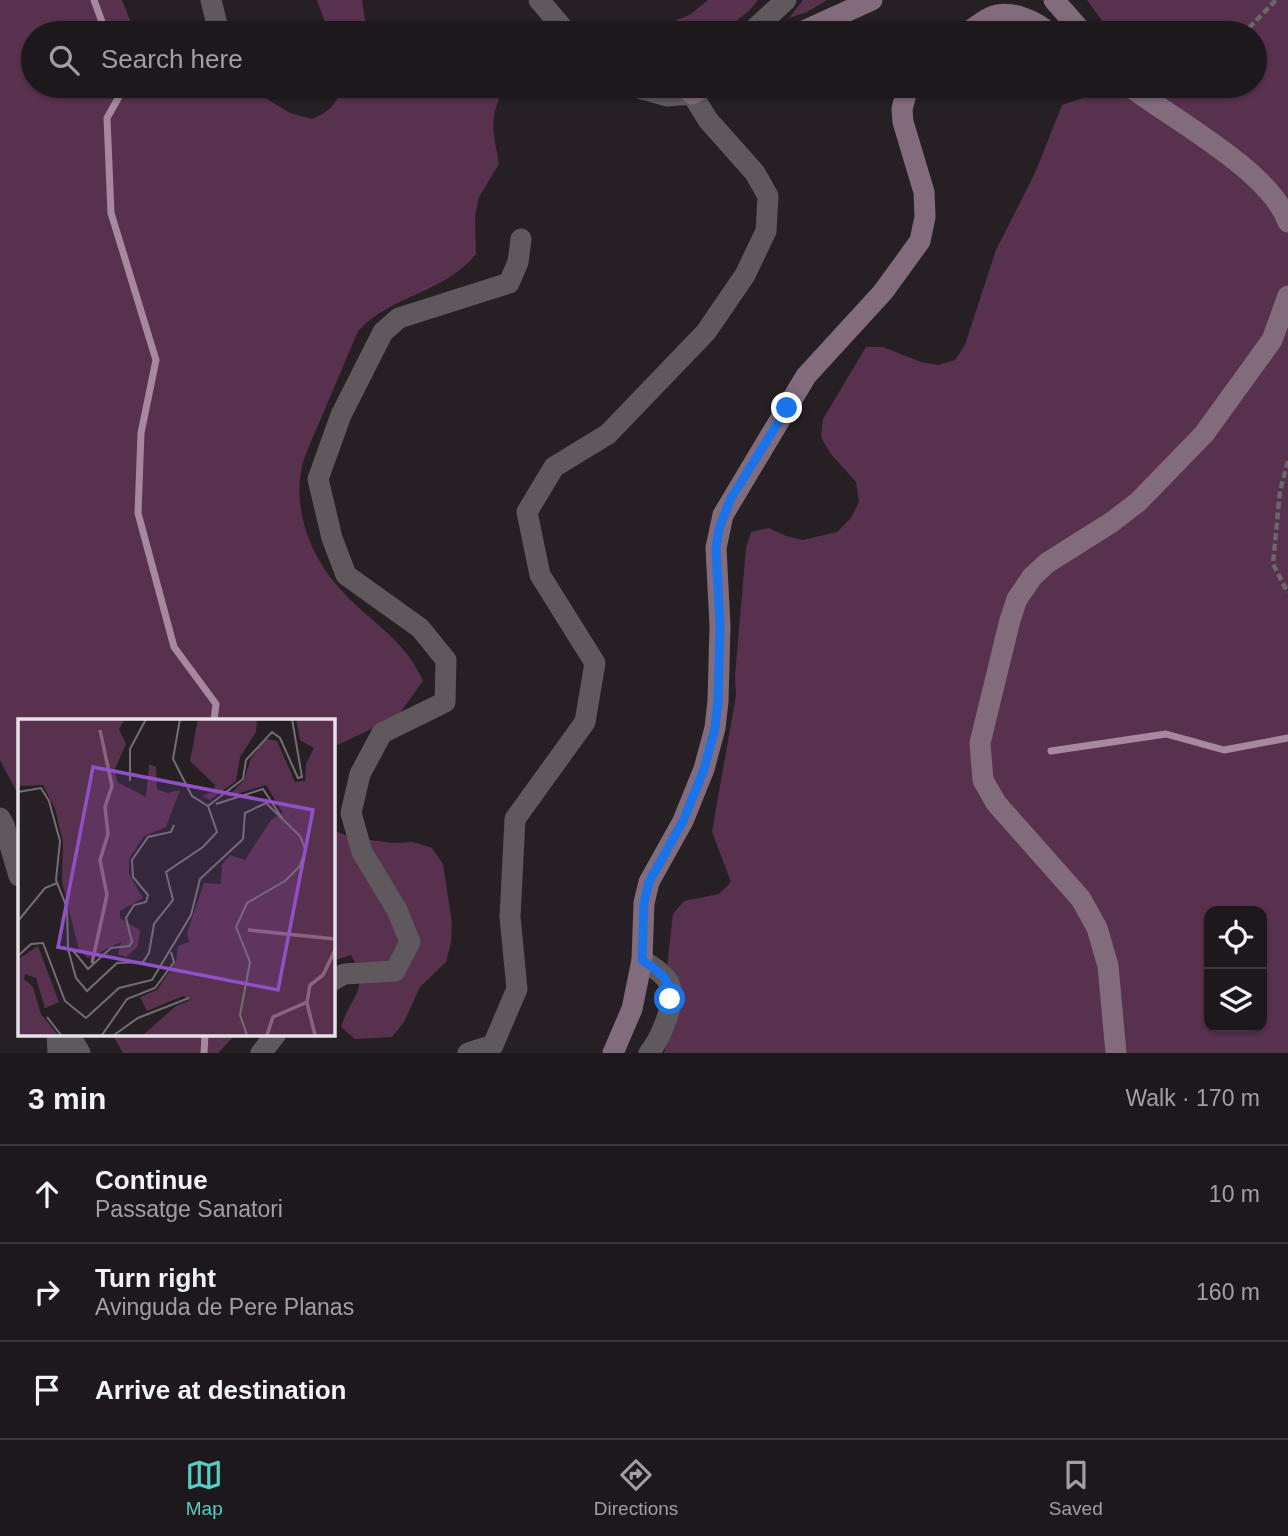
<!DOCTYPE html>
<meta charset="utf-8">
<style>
:root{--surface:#1c181b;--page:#292528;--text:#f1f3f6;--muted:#a0a0a3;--line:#3a373a;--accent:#56cec4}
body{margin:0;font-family:Helvetica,sans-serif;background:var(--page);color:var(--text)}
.controls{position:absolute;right:21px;bottom:21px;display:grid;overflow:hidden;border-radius:14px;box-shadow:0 2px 5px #0004}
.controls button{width:63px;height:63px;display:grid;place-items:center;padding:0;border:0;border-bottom:2px solid var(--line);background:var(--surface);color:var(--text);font:35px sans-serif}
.stop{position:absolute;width:21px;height:21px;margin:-16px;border:5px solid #1a73e8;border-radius:50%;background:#fff}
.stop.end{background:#1a73e8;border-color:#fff;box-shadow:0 2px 7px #0008}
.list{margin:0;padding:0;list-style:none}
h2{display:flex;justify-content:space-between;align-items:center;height:91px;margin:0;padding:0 28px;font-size:30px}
h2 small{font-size:23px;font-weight:400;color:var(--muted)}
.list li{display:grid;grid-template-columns:46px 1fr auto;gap:21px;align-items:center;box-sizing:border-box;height:98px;padding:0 28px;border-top:2px solid var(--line)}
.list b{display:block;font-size:26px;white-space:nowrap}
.list p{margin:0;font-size:23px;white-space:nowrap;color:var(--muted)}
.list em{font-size:23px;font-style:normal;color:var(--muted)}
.icon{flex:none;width:38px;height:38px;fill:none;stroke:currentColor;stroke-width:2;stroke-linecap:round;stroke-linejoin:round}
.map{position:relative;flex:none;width:1288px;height:1053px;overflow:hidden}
.search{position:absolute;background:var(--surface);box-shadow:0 2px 5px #0004;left:21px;right:21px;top:21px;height:77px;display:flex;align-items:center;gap:18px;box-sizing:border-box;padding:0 24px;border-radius:38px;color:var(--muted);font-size:26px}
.sheet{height:385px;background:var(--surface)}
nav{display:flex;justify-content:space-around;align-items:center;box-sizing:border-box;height:98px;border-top:2px solid var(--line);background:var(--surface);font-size:19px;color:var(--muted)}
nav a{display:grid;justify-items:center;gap:4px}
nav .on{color:var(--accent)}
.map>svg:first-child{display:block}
.green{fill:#58314e;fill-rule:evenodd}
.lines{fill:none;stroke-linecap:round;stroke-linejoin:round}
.stream{stroke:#a8889e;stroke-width:7}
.path{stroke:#6c676a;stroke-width:4.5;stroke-dasharray:7 3.5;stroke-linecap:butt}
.street{stroke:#5f585d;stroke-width:21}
.secondary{stroke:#826b7b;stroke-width:21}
.route{stroke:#1a73e8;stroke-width:9}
.inset-river{fill:none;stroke:#8d6280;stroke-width:3.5}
.inset-road{fill:none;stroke:#736e71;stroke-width:2}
.view{fill:#9050c7;fill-opacity:0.15;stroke:#9050c7;stroke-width:3.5}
.inset-edge{fill:none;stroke:#e6e2e5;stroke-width:3.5}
</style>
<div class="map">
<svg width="1288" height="1053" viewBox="0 0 1288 1053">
<rect width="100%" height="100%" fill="#262024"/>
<path class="green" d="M0,0H122L135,33H33V86H235L254,91L290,113L312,119C328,112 338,105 340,86H505C488,119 493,129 499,164L479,197L475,216L476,254C445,293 391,295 358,331C347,357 336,383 325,409C318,426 310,442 304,459C290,505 310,557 342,591C372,624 404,638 423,681L397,717L333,747L332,720H19V796L0,760Z
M317,0H362L367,33H329Z
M708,0H758L749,11L721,33H654L657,29L691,14Z
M803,0H827L807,12L789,18Z
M1087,0H1288V1053H664L680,1005L667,967L673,914L684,901L719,894L731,882L712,832L736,695L735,676L746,548L751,532L769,528L786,536L803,540L837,532L851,518L859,502L856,482L830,453L821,437L823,419L866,347H883L921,362L938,365L955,360L965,345L996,250L1035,173L1062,105L1104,91L1107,86H1255V33H1111ZM1209,911H1262V1027H1209Z
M333,830L353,838L394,843L413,842L432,848L443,864L452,923L451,942L446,962L420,987L404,1022L392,1037L355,1039L341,1027C351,994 371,990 351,955L333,961Z
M112,1034H236L218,1053H123Z"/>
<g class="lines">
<path class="stream" d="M94,0L106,33
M125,86L107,118L111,213L156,360L141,433L138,513L174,647L216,704L214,720
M1051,751L1166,734L1224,750L1288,738
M204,1053L205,1034"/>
<path class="path" d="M1249,28L1276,0
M1288,461L1280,491L1273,564L1288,593"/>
<path class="street" d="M211,0L219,33
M539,0L567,33
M750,33L786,0
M631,86L667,96L692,94
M0,818L4,825L19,876
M642,960C651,966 667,975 670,986C676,1004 660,1039 649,1053
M332,981L344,974L395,971L410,942L397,910L362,852L351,813L360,774L382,733L445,702L446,660L420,628L346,575L332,538L318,479L341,415L383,332L399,318L509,283L518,262L521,239
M57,1034L58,1053
M69,1034L80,1053
M261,1053L276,1034
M468,1053L493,1045L517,989L510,917L515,819L585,722L595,663L540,575L527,512L554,467L608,434L706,332L745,275L766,231L768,196L755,173L708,120L692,94"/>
<path class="secondary" d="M1054,0L1083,33
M799,33L872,0
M967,33C974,28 982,21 991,17C1009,9 1035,20 1049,33
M1129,86C1173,119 1270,171 1288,222
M692,94L706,86
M613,1053L632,1009L642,960L644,903L649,882L683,821L704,769L715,728L718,701L720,626L716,548L723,515L806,376L883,292L920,241L925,217L924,192L903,122L902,109L906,94L912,86
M1116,1053L1108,966L1097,928L1081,899L996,803L983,780L980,743L1010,620L1017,599L1032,577L1047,563L1112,522L1138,502L1204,434L1272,340L1288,296"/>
</g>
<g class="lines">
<path class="route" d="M670,999C670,977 659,972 642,960L644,903L649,882L683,821L704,769L715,728L718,701L720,626L716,548L719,529L730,500L787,408"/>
</g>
<g transform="translate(18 719)">
<rect width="317" height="317" fill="#262024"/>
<path d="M0,0H107L101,10L108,25L97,50L99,63L128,78L131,45L138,48L139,70L149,74L162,71L148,108L126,117L111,140V155L125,179L102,192V199L122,211L120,227L108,238L100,235L103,223L70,239L61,231L44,163L45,123L37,90L25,66L0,67ZM180,0H239L238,13L222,38L218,62L192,81L184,77L196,72L197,66L172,42ZM278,0L317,1V316H125L158,287L172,281L165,277L129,292L122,278L139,271L158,242L160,227L171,223L169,214L186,164L203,165L204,145L212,136L227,141L253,101L265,94L248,66L209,78L226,61L233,39L247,20L259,22L277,63L287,62L288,45L296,29L282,21ZM20,227L41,283L27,289L18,259L7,255L6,260L15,268L23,295L40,316H0V240Z" fill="#58314e"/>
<path class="inset-river" d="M230,211L317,220M74,244L89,176L82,141L90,115L87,88L94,67L82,11M289,284L297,316M249,316L255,298L289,283L292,266L305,256L317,231"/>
<path class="inset-road" d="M162,0L155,40L174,77L190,87M112,62V30L128,0M0,73L23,69L31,82L42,122L38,161L49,189L50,230L58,259L69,272L99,244L125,243L131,234L136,205L155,181L148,153L185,128L199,113L190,87M198,85L245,70L264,99M190,87L225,60L228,41L254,13L262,19L280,59L284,58L274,0M0,202L27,169L39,164M53,229L70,250L93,229L111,227L114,223L108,199L116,186L128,183L130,176L115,158L114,141L130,118L153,113L156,106M0,237L13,225L25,224L47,282L68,299L101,269L134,261L173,196L182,160L225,120L227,94L248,84L282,117L288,132L281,148L267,162L229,184L218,208L232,243L222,296L229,316M29,298L43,316M84,316L109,280L137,269L156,243L153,233M96,316L120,299L171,279"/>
<path class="view" d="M75,48L295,91L260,271L40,228Z"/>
<rect width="317" height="317" class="inset-edge"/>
</g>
</svg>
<div class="controls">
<button><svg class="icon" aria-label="locate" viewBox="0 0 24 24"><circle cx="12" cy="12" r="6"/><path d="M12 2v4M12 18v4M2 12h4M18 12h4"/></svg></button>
<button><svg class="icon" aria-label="layers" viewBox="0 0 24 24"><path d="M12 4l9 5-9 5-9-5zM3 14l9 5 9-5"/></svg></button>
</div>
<div class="stop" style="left:670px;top:999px"></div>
<div class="stop end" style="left:787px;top:408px"></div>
<div class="search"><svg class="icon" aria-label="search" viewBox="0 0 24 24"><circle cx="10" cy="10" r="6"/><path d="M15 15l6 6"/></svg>Search here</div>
</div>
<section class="sheet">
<h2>3 min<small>Walk · 170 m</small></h2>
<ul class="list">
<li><svg class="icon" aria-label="ahead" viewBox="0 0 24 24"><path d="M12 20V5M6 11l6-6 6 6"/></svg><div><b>Continue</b><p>Passatge Sanatori</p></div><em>10 m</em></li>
<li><svg class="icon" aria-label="right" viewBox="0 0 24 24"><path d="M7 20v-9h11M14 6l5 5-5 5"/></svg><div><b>Turn right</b><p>Avinguda de Pere Planas</p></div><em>160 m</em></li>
<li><svg class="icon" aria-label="arrive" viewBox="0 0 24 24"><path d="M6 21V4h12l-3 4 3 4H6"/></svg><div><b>Arrive at destination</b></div></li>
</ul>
</section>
<nav>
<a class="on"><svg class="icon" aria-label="map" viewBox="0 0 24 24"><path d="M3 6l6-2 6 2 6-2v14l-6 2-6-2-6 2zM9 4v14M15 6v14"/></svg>Map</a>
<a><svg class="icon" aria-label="directions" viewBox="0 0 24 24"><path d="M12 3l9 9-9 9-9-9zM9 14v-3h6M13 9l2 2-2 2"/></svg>Directions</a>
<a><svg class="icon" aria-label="saved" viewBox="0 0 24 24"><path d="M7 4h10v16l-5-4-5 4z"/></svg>Saved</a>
</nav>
